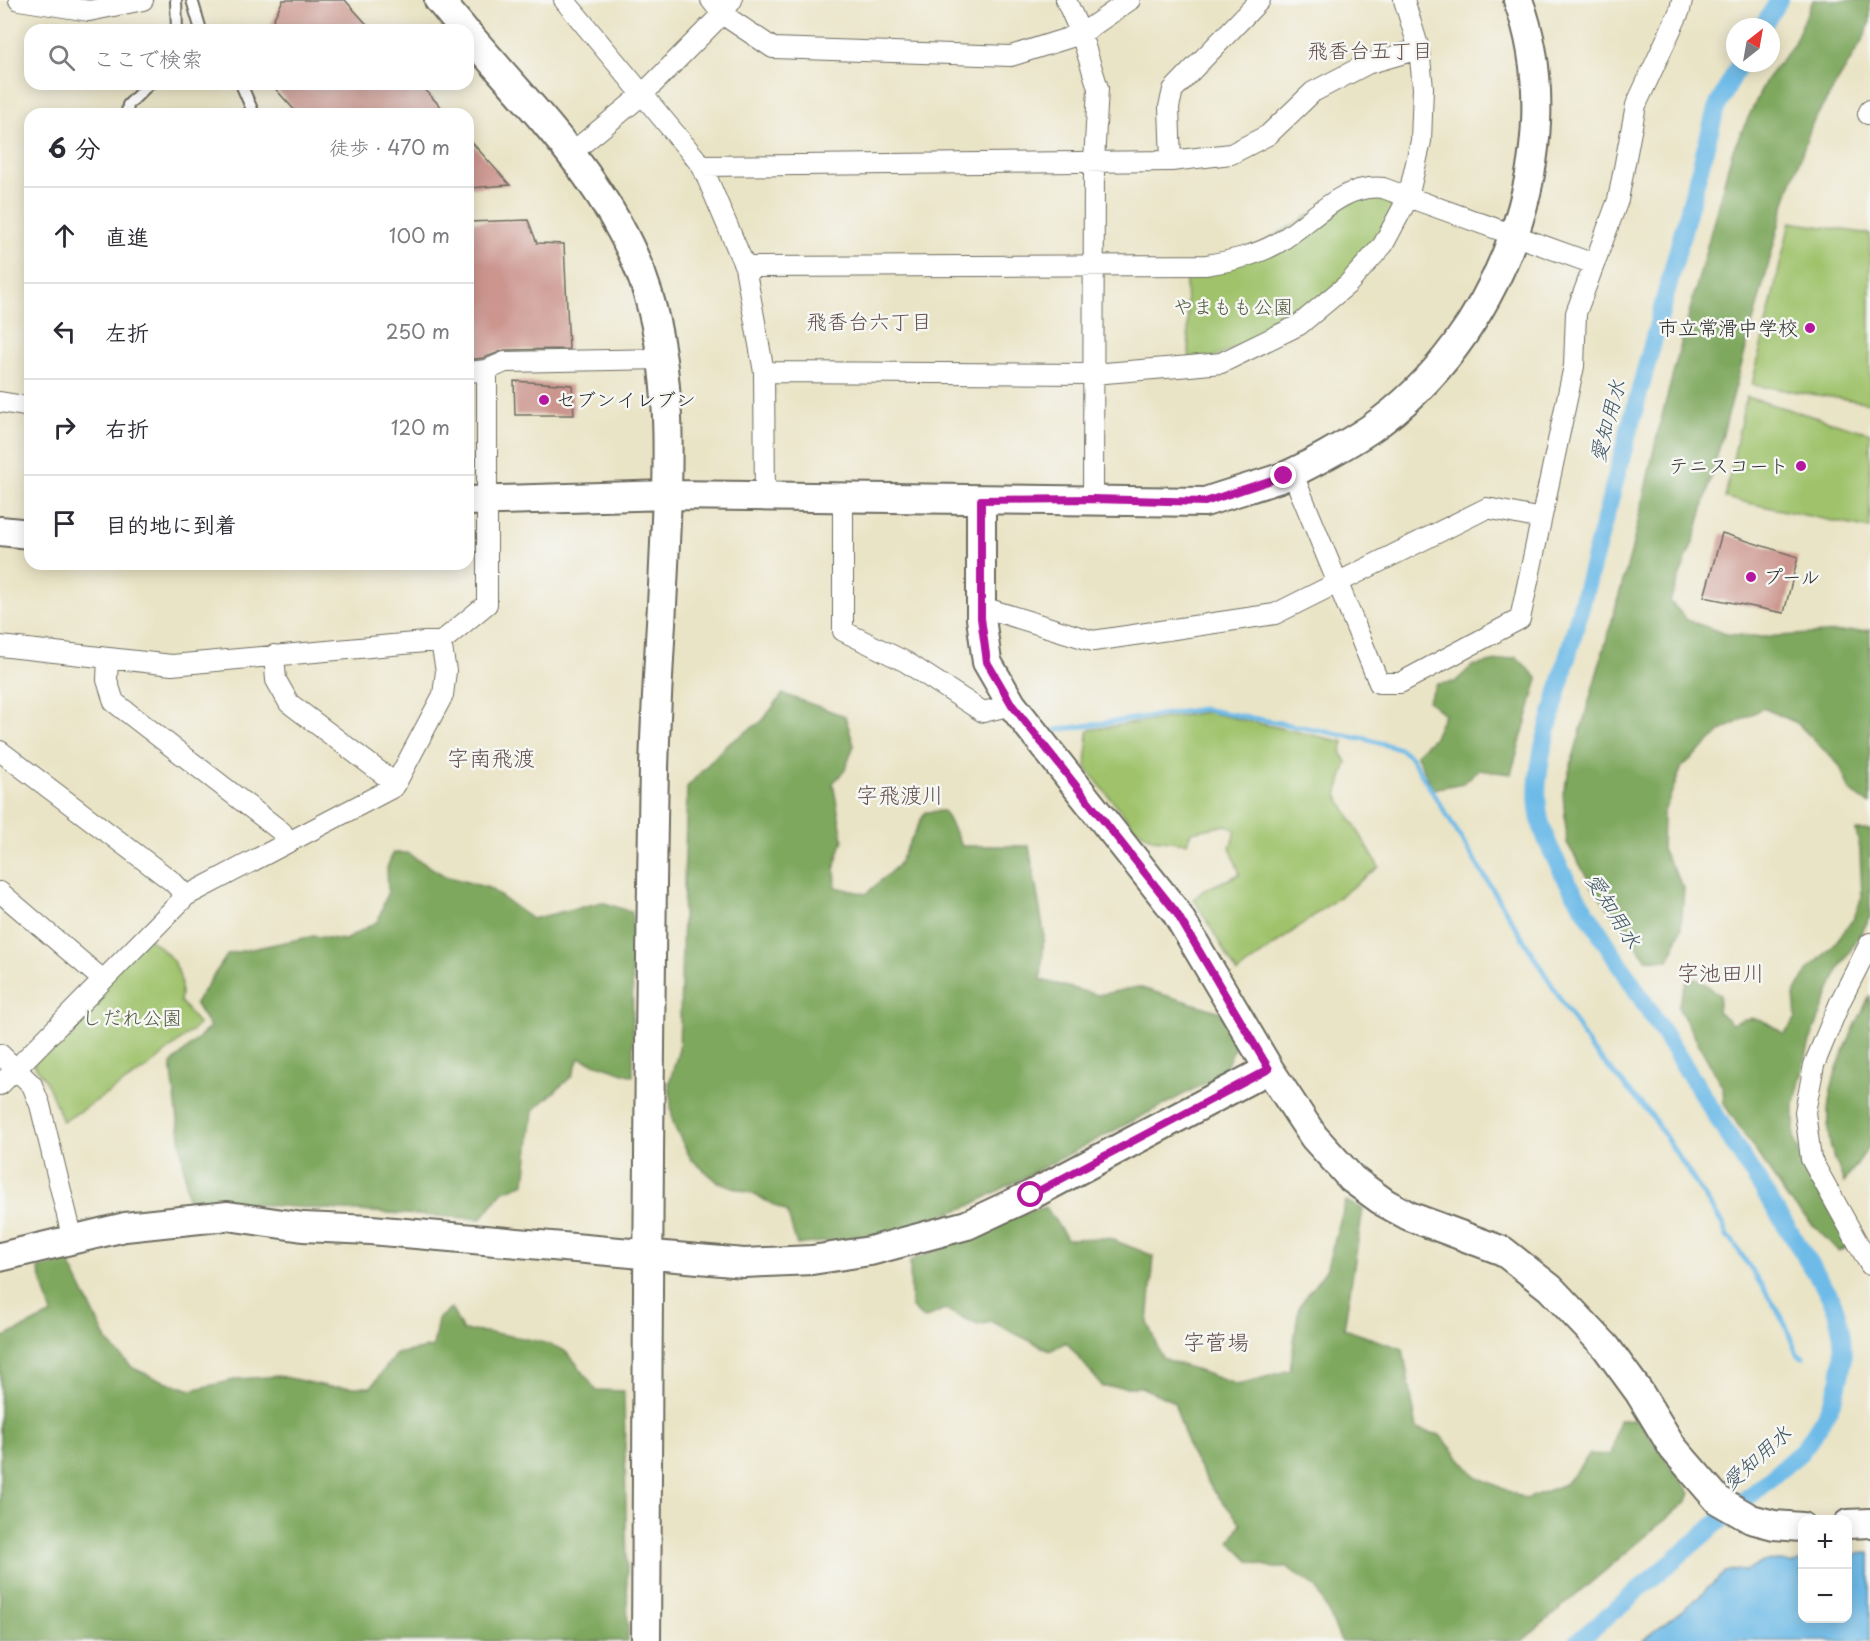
<!DOCTYPE html>
<html lang="ja">
<meta charset="utf-8">
<style>
:root{--surface:#fff;--page:#f7f7f7;--text:#2b2b33;--muted:#7c7c81;--line:#e1e1e2}
body{margin:0;font-family:"Playpen Sans","Klee One",sans-serif;background:var(--page);color:var(--text)}
.controls{position:absolute;right:18px;bottom:18px;display:grid;overflow:hidden;border-radius:12px;box-shadow:0 3px 15px #0003}
.controls button{width:54px;height:54px;display:grid;place-items:center;padding:0;border:0;border-bottom:2px solid var(--line);background:var(--surface);color:var(--text);font:30px sans-serif}
.compass{position:absolute;left:1726px;top:18px;width:54px;height:54px;border-radius:50%;background:var(--surface);box-shadow:0 3px 15px #0003;rotate:31deg}
.stop{position:absolute;width:18px;height:18px;margin:-14px;border:4px solid #b5179e;border-radius:50%;background:#fff}
.stop.end{background:#b5179e;border-color:#fff;box-shadow:0 2px 6px #0008}
.list{margin:0;padding:0;list-style:none}
h2{display:flex;justify-content:space-between;align-items:center;height:78px;margin:0;padding:0 24px;font-size:26px}
h2 small{font-size:20px;font-weight:400;color:var(--muted)}
.list li{display:grid;grid-template-columns:39px 1fr auto;gap:18px;align-items:center;box-sizing:border-box;height:96px;padding:0 24px;border-top:2px solid var(--line)}
.list b{display:block;font-size:22px;white-space:nowrap}
.list em{font-size:20px;font-style:normal;color:var(--muted)}
.icon{flex:none;width:33px;height:33px;fill:none;stroke:currentColor;stroke-width:2;stroke-linecap:round;stroke-linejoin:round}
.map{position:relative;flex:none;width:1870px;height:1641px;overflow:hidden}
.search{position:absolute;background:var(--surface);box-shadow:0 3px 15px #0003;left:24px;top:24px;width:450px;height:66px;display:flex;align-items:center;gap:15px;box-sizing:border-box;padding:0 21px;border-radius:18px;color:var(--muted);font-size:22px}
.panel{position:absolute;background:var(--surface);box-shadow:0 3px 15px #0003;left:24px;top:108px;width:450px;height:462px;border-radius:18px}
.map>svg:first-child{display:block}
.green{fill:#9fc26b;stroke:#65764b;stroke-width:1.5}
.forest{fill:#7fa85f;stroke:#556a45;stroke-width:1.5}
.water{fill:#6ebbe8;stroke:#4c738a;stroke-width:1.5}
.lines{fill:none;stroke-linecap:round;stroke-linejoin:round}
.stream{stroke:#6ebbe8;stroke-width:5}
.canal{stroke:#6ebbe8;stroke-width:18}
.building{fill:#cc968f}
.lane-casing{stroke:#6e6c61;stroke-width:14}
.street-casing{stroke:#6e6c61;stroke-width:22}
.secondary-casing{stroke:#6e6c61;stroke-width:32}
.lane{stroke:#fff;stroke-width:10}
.street{stroke:#fff;stroke-width:20}
.secondary{stroke:#fff;stroke-width:28}
.route{stroke:#b5179e;stroke-width:8}
.poi-dot{fill:#b5179e;stroke:#f6f6f2;stroke-width:2}
.labels{text-anchor:middle;stroke-width:5;stroke-linejoin:round;paint-order:stroke}
.park-label{font-size:20px;fill:#4e583e;stroke:#f6f6f2}
.poi-label{font-size:20px;fill:#2b2b2b;stroke:#f6f6f2;text-anchor:end}
.neighbourhood-label{font-size:21px;fill:#63504e;stroke:#f6f6f2}
.water-label{font-size:21px;font-style:italic;fill:#3f5664;stroke:#f6f6f2}
.quarter-label{font-size:22px;fill:#63504e;stroke:#f6f6f2}
</style>
<div class="map">
<svg width="1870" height="1641" viewBox="0 0 1870 1641">
<rect width="100%" height="100%" fill="#f6f6f2"/>
<filter id="ink" filterUnits="userSpaceOnUse"><feTurbulence type="fractalNoise" baseFrequency=".0167" numOctaves="2"/><feDisplacementMap in="SourceGraphic" scale="12" xChannelSelector="R" yChannelSelector="G"/><feConvolveMatrix kernelMatrix="1 2 1 2 8 2 1 2 1" color-interpolation-filters="sRGB"/></filter>
<filter id="wash" filterUnits="userSpaceOnUse"><feTurbulence type="fractalNoise" baseFrequency=".008" numOctaves="4" result="noise"/><feDisplacementMap in="SourceGraphic" scale="24" xChannelSelector="R" yChannelSelector="G"/><feGaussianBlur stdDeviation="1.35" result="paint"/><feColorMatrix in="noise" values="0 0 0 0 0 0 0 0 0 0 0 0 0 0 0 0 0 1.4 0 .05"/><feComposite in="paint" operator="in"/></filter>
<g filter="url(#wash)">
<rect width="100%" height="100%" fill="#eae4c6"/>
<path class="green" d="M1341,196L1408,198L1383,245L1299,325L1190,366L1185,267L1235,260Z
M1790,222L1870,234V403L1752,385Z
M1746,397L1870,433V529L1725,498Z
M1207,712L1344,742L1341,752L1347,762L1337,795L1379,867L1237,973L1194,899L1204,890L1240,874L1230,847L1236,831L1227,825L1191,832L1187,843L1152,839L1133,826L1086,768L1088,730Z
M145,935C170,955 186,968 180,1001L199,1025L146,1069L63,1122L46,1081L26,1054Z"/>
<path class="forest" d="M1813,0H1870V21L1864,38L1812,124L1786,199L1696,534L1670,601L1687,620L1726,634L1764,637L1870,630V805L1850,791L1840,766L1797,723L1763,708L1723,730L1682,767L1663,814L1662,850L1684,888L1681,928L1669,960L1646,959L1593,887L1567,843L1563,793L1631,553L1659,427L1732,152L1766,80L1793,45Z
M1517,657L1538,679L1511,774L1479,770L1463,783L1433,789L1416,754L1434,737L1444,714L1428,701L1437,684L1455,682L1472,666Z
M783,694L845,716L854,745L845,770L833,783L843,839L835,865L836,887L866,894L898,865L925,812L944,811L962,846H1029L1044,933L1041,980L1098,995L1138,987L1221,1012L1239,1037L1223,1074L969,1206L890,1234L797,1245L787,1212L753,1194L718,1182L691,1159L673,1124L669,1084L679,1049L687,787L725,746L762,721Z
M1856,830H1870V918L1838,970L1810,1041L1794,1105V1139L1806,1172L1847,1235V1248L1838,1251L1788,1199L1724,1104L1723,1088L1678,1007L1686,982L1697,978L1720,995L1718,1011L1732,1024C1754,1012 1766,1021 1784,1034L1796,1018L1794,995L1808,970L1832,947L1854,918L1862,897L1860,850Z
M393,853H407L445,876L489,888L532,919L602,902L632,912L633,1076L579,1058L572,1076L533,1111L525,1183L502,1192L481,1219L188,1200L171,1064L210,1027L195,1003L228,954L314,936L345,940L378,921L388,891L387,868Z
M1870,995V1145L1844,1183C1840,1170 1833,1157 1830,1144C1819,1090 1848,1042 1870,995Z
M1346,1201L1363,1209L1344,1329L1403,1349L1417,1429L1440,1435L1475,1476L1526,1499L1565,1484L1590,1454L1611,1455L1619,1420H1638L1690,1493L1687,1501L1522,1641H1341L1317,1588L1288,1568H1274L1249,1561L1230,1542L1241,1523L1212,1489L1190,1452L1174,1402L1141,1387H1103L1066,1342L1050,1351L992,1322L978,1325L944,1309L924,1319L911,1307L910,1261L1017,1215L1046,1207L1067,1239L1108,1238L1154,1256L1148,1323L1162,1358L1238,1385L1290,1370L1299,1306L1326,1270Z
M68,1261L109,1344L133,1368L153,1377L191,1390L239,1379L280,1376L330,1387H371L396,1354L433,1347L438,1319L451,1308L463,1331C486,1331 543,1339 563,1350C573,1356 588,1380 596,1390L624,1391L628,1641H0V1339L52,1314L38,1268Z"/>
<path class="water" d="M1870,1553V1641H1642L1694,1601L1725,1572L1738,1569L1745,1572L1763,1562L1781,1561L1793,1564L1802,1561V1618H1848V1554Z"/>
<g class="lines">
<path class="stream" d="M1056,730L1203,709L1366,739L1400,749L1411,757L1417,767L1590,1047L1652,1116L1723,1225L1727,1237L1732,1240L1782,1317L1797,1354L1803,1357"/>
<path class="canal" d="M1762,27L1779,0
M1578,1641L1800,1453C1834,1410 1854,1367 1836,1311C1832,1297 1822,1283 1814,1270L1570,886C1539,830 1530,812 1543,747L1709,135L1716,109L1740,63"/>
</g>
<g id="blocks">
<path class="building" d="M283,0H345L372,30H268Z
M271,84H420L447,114H298Z
M468,138L510,185L468,188Z
M528,220L537,243L564,244L569,349L505,350L484,358L468,360V222Z
M514,381L572,385L574,415H515Z
M1722,533L1798,557L1784,613L1704,597Z"/>
</g>
</g>
<g filter="url(#ink)">
<use href="#blocks" fill-opacity="0" stroke="#6e6c61" stroke-width="1.5"/>
<g class="lines">
<g class="lane-casing">
<path id="lane" d="M176,0L177,30
M192,0L201,30
M241,84L254,114
M127,114L128,105L149,84"/>
</g>
<g class="street-casing">
<path id="street" d="M19,0L89,11L143,0
M564,0L702,166L745,267L764,372L765,497
M711,0L722,14L773,48L1011,56L1081,34L1130,0
M1066,0L1081,34L1098,88L1094,162L1093,499
M1868,114L1870,110
M570,154L642,95L722,14L732,0
M1171,161L1169,107L1173,90L1260,0
M702,166L1171,161L1231,154L1268,135L1313,92L1367,64L1419,49
M745,267L1206,265C1230,261 1254,256 1276,244C1311,224 1340,183 1383,188L1594,264
M487,370L505,362L663,359
M764,372L1093,374L1190,366L1221,363L1299,325L1348,284L1383,245L1408,198L1421,141L1423,88L1419,49L1404,0
M0,402L30,407
M1292,472L1379,683H1400L1520,619L1574,366L1576,313L1618,200L1636,105L1680,10L1682,0
M843,498V631L906,662L983,712L1012,705
M980,610H992L1093,641L1275,614L1487,508L1541,519
M0,646L172,665L425,642H441
M274,655L276,680L289,703L396,784
M108,658L107,680L114,702L282,832L288,842
M0,751L173,882L186,896
M0,892L103,980
M1870,943L1840,1002L1814,1065L1805,1112L1811,1159L1870,1265
M0,1054L32,1085L40,1105L73,1240
M0,1085L186,896L394,787L443,695L446,671L441,642L487,604V370L468,372"/>
</g>
<g class="secondary-casing">
<path id="secondary" d="M439,0L464,30
M468,34C536,113 617,192 648,294C672,375 669,460 665,543C662,619 656,694 654,769C648,1060 648,1351 646,1641
M981,500V618L987,662L1012,705L1176,912L1269,1069L1314,1137L1352,1179L1385,1203L1409,1216L1503,1251L1550,1288L1606,1347L1639,1392L1673,1448L1718,1500L1751,1519L1774,1525L1802,1527
M468,501L668,495L1205,502C1231,493 1257,486 1283,477C1305,468 1349,443 1370,429C1499,341 1573,148 1518,0
M0,531L30,534
M0,1257L125,1227L228,1216L303,1227L371,1230L744,1263L812,1260L870,1251L967,1225L1031,1195L1269,1069
M1848,1524L1870,1523"/>
</g>
<use href="#lane" class="lane"/>
<use href="#street" class="street"/>
<use href="#secondary" class="secondary"/>
</g>
</g>
<g class="lines" filter="url(#ink)">
<path class="route" d="M1031,1195L1269,1069L1176,912L1012,705L987,662L981,618V500L1093,499L1205,502L1284,476"/>
</g>
<g class="poi-dot">
<circle cx="1810" cy="328" r="6"/>
<circle cx="544" cy="400" r="6"/>
<circle cx="1801" cy="466" r="6"/>
<circle cx="1751" cy="577" r="6"/>
</g>
<g class="labels">
<g class="park-label">
<text x="1233" y="314">やまもも公園</text>
<text x="132" y="1025">しだれ公園</text>
</g>
<g class="poi-label">
<text x="1798" y="335">市立常滑中学校</text>
<text x="556" y="407" text-anchor="start">セブンイレブン</text>
<text x="1789" y="473">テニスコート</text>
<text x="1763" y="584" text-anchor="start">プール</text>
</g>
<g class="neighbourhood-label">
<text x="1370" y="58">飛香台五丁目</text>
<text x="869" y="329">飛香台六丁目</text>
</g>
<g class="water-label">
<text transform="translate(1608 421) rotate(-75)" y="7">愛知用水</text>
<text transform="translate(1613 911) rotate(58)" y="7">愛知用水</text>
<text transform="translate(1757 1458) rotate(-42)" y="7">愛知用水</text>
</g>
<g class="quarter-label">
<text x="491" y="766">字南飛渡</text>
<text x="900" y="803">字飛渡川</text>
<text x="1721" y="981">字池田川</text>
<text x="1216" y="1350">字菅場</text>
</g>
</g>
</svg>
<div class="controls">
<button>+</button>
<button>−</button>
</div>
<svg class="compass" viewBox="-18 -18 36 36"><path d="M0-13l5 13h-10z" fill="#e53935"/><path d="M0 13l5-13h-10z" fill="#7c7c81"/></svg>
<div class="stop" style="left:1031px;top:1195px"></div>
<div class="stop end" style="left:1284px;top:476px"></div>
<div class="search"><svg class="icon" aria-label="search" viewBox="0 0 24 24"><circle cx="10" cy="10" r="6"/><path d="M15 15l6 6"/></svg>ここで検索</div>
<section class="panel">
<h2>6 分<small>徒歩 · 470 m</small></h2>
<ul class="list">
<li><svg class="icon" aria-label="ahead" viewBox="0 0 24 24"><path d="M12 20V5M6 11l6-6 6 6"/></svg><div><b>直進</b></div><em>100 m</em></li>
<li><svg class="icon" aria-label="left" viewBox="0 0 24 24"><path d="M17 20v-9H6M10 6l-5 5 5 5"/></svg><div><b>左折</b></div><em>250 m</em></li>
<li><svg class="icon" aria-label="right" viewBox="0 0 24 24"><path d="M7 20v-9h11M14 6l5 5-5 5"/></svg><div><b>右折</b></div><em>120 m</em></li>
<li><svg class="icon" aria-label="arrive" viewBox="0 0 24 24"><path d="M6 21V4h12l-3 4 3 4H6"/></svg><div><b>目的地に到着</b></div></li>
</ul>
</section>
</div>
